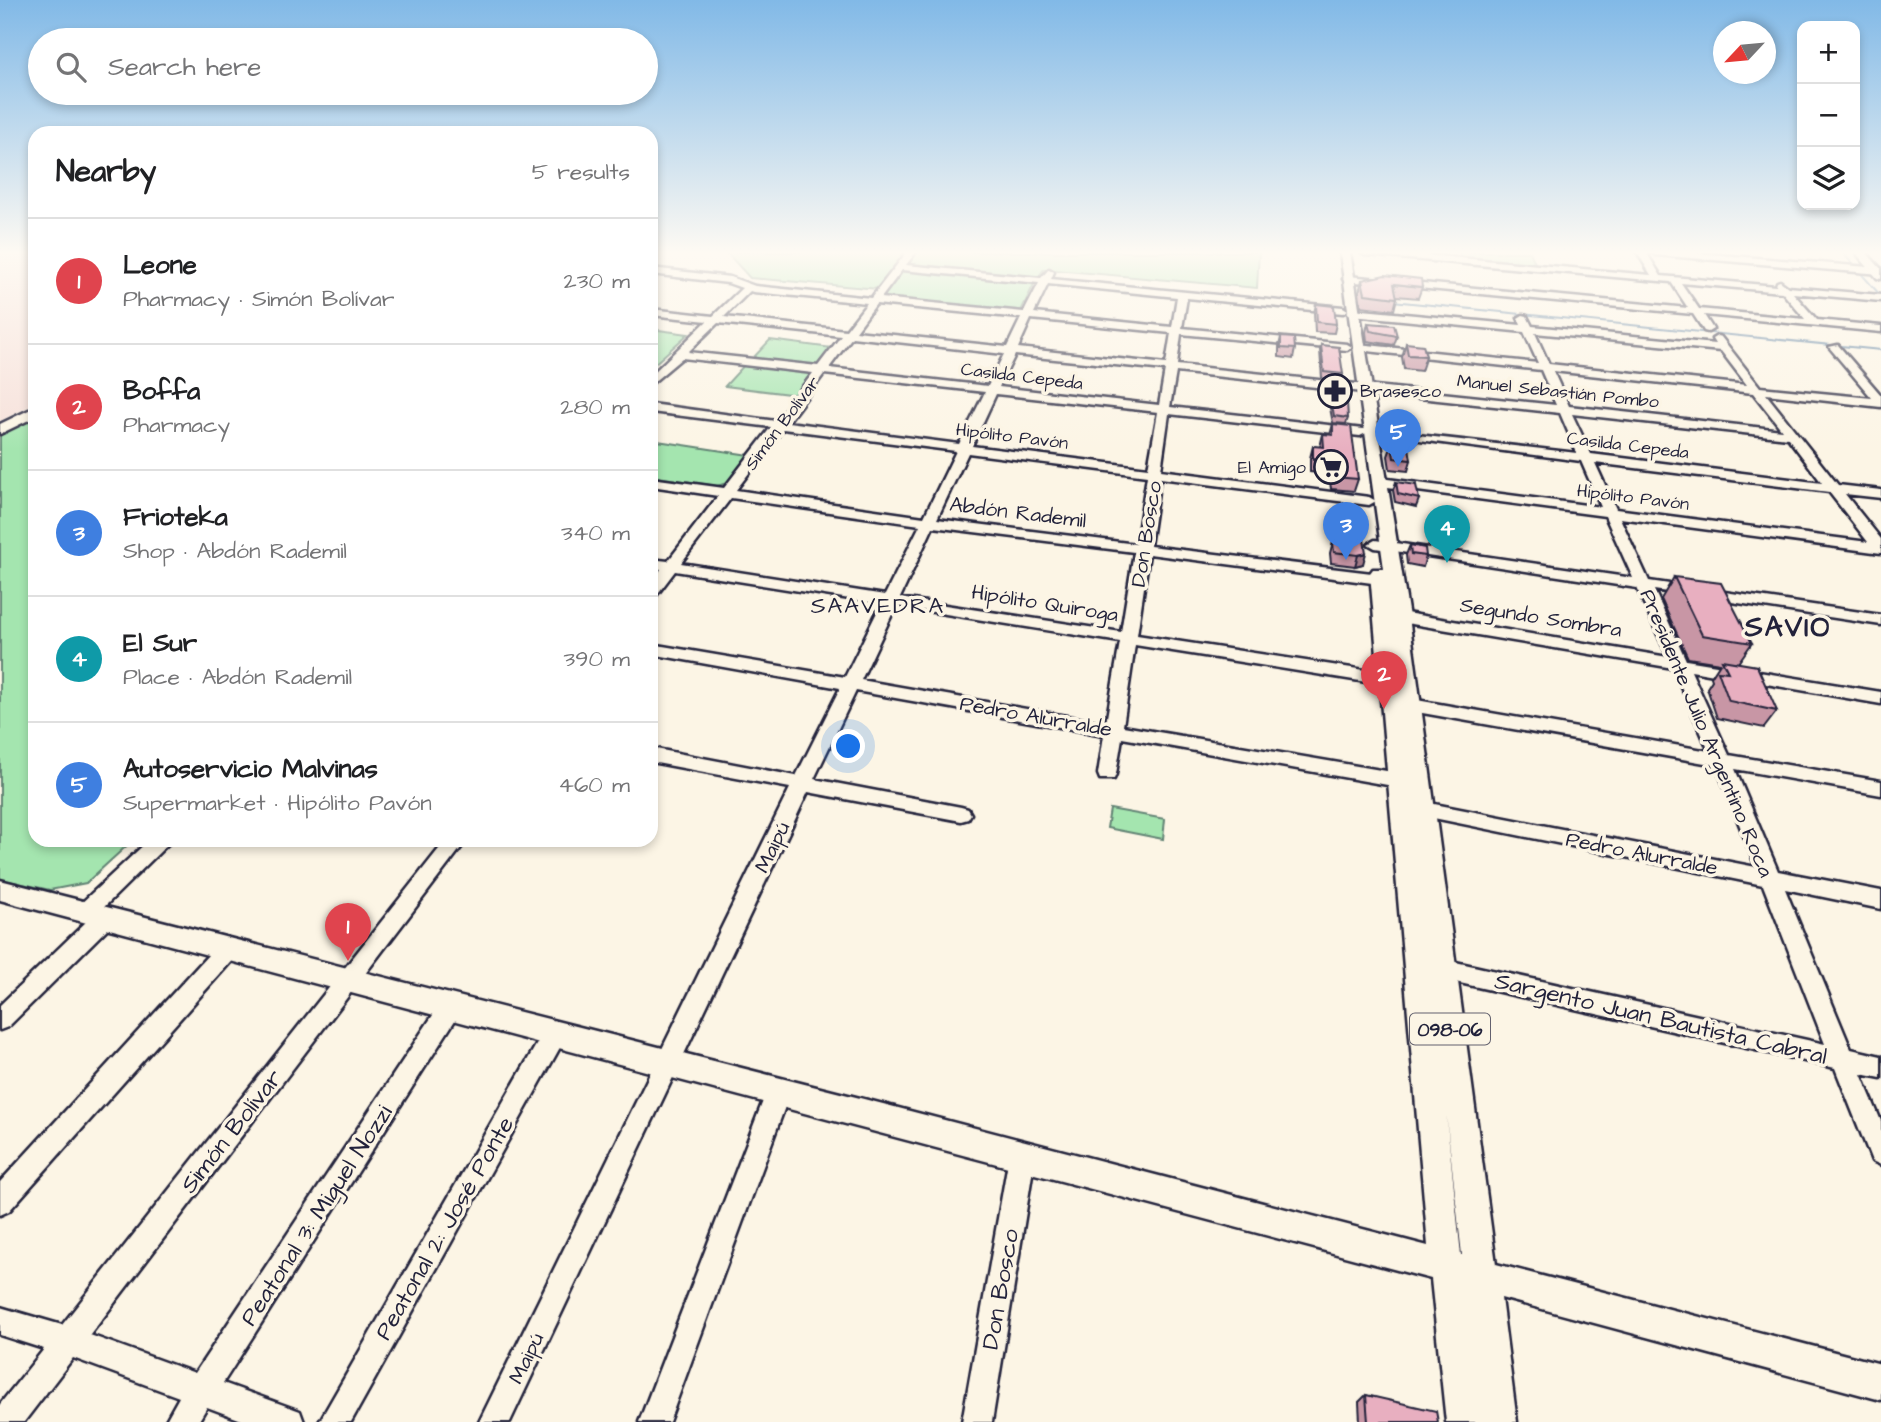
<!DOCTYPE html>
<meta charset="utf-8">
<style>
:root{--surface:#fff;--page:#f2f2f2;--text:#202124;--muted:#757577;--line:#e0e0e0;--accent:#22223b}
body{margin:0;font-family:"Architects Daughter",sans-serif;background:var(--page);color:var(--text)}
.controls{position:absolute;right:21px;top:21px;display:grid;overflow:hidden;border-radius:14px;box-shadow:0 4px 10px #0003}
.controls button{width:63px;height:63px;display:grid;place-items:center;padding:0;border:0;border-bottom:2px solid var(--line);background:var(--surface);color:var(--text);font:35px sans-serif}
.compass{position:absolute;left:1713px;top:21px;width:63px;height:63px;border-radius:50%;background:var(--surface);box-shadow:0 4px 10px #0003;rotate:244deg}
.you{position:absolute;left:849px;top:747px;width:24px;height:24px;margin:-18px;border:5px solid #fff;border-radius:50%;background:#1a73e8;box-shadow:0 0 0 10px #1a73e833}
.badge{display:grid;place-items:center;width:46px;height:46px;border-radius:50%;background:var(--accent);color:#fff;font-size:23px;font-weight:700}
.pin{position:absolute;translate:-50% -58px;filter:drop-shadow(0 2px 4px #0008)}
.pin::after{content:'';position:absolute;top:37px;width:24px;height:21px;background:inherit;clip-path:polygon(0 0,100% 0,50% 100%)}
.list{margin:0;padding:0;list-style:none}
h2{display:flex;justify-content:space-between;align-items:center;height:91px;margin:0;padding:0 28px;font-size:30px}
h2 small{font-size:23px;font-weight:400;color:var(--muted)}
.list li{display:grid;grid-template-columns:46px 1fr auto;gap:21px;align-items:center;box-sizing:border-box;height:126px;padding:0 28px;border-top:2px solid var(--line)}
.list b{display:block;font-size:26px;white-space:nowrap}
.list p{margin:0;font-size:23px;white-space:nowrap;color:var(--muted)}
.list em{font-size:23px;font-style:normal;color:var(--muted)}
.icon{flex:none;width:38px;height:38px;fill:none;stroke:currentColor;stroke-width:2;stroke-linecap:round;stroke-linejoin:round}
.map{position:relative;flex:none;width:1881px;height:1422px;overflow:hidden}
.search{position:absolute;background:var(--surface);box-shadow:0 4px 10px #0003;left:28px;top:28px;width:630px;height:77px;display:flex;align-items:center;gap:18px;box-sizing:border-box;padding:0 24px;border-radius:38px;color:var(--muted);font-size:26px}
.panel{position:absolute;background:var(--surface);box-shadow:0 4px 10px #0003;left:28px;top:126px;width:630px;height:721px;border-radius:21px}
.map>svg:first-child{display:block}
.built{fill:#f6e0da}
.green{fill:#a4e5af;stroke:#638475;stroke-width:2}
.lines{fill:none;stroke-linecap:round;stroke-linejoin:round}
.stream{stroke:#5e81a1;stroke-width:2}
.minor-casing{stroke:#22223b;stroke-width:5}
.major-casing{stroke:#22223b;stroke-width:5}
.minor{fill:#fcf5e5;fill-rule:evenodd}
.major{fill:#fcf5e5;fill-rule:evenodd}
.wall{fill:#c896a5;stroke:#22223b;stroke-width:2}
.shaded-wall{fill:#a27a86;stroke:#22223b;stroke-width:2}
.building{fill:#e8afc0;stroke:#22223b;stroke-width:2}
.labels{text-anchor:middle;stroke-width:7;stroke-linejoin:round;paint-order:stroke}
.far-street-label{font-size:18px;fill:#22223b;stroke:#fcf5e5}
.far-poi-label{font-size:18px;fill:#22223b;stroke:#fcf5e5;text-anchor:start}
.shield{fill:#fcf5e5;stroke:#63616e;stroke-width:2}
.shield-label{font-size:19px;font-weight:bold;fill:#22223b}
.street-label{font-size:21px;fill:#22223b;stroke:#fcf5e5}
.neighbourhood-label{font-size:23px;letter-spacing:2px;fill:#22223b;stroke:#fcf5e5}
.near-street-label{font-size:24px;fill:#22223b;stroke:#fcf5e5}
.district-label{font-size:28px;font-weight:bold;letter-spacing:2px;fill:#22223b;stroke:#fcf5e5}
</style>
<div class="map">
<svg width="1881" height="1422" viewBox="0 0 1881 1422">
<rect width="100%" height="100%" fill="#fcf5e5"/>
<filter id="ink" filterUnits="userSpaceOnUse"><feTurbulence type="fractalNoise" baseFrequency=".0143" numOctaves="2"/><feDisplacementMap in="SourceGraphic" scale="14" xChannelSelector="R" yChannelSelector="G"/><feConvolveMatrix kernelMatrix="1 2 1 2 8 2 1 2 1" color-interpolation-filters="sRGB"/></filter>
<g filter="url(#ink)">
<path class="built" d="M0,252H35V403L0,421Z"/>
<path class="green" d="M709,252H908L879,289L750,278L728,254Z
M915,252H1259L1257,288L1044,269L1037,279L904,266Z
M1459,252H1530L1535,263L1467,259L1460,256Z
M902,270L1035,282L1020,313L879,299Z
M651,329L688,334L651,367Z
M770,340L832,348L817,366L753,358Z
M747,362L817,371L797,395L725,386Z
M35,416V840H133L86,883L50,890L0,879V435Z
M651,440L749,455L727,483L717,486L651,476Z
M1110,809L1165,819L1163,839L1107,828Z"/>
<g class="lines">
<path class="stream" d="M24,252L35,254
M1842,252L1881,296
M1392,301L1881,350"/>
<g class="minor-casing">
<path id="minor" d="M907,252H916L906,265L1041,278L1049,269L1054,272L1051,279L1343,307L1348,310L1343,313L1187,298L1182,328L1347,344L1352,347L1347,350L1181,334L1177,365L1556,405L1541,370L1358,350L1353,347L1358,344L1538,363L1524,332L1352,315L1347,312L1352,309L1521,325L1518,318L1523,315L1527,316L1532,326L1715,344L1712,339L1717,336L1721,337L1760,387L1872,398L1829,347L1838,345L1881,395V407L1766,394L1838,485L1881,490V498L1845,494L1881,539V553L1620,518L1649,581L1881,615V625L1654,590L1686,660L1881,692V704L1691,671L1729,755L1881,781V795L1735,769L1778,871L1881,891V909L1785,889L1851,1049L1881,1056V1078L1861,1074L1881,1121V1165L1872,1161L1835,1068L1442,979L1434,976L1431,969L1434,962L1442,959L1825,1044L1763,885L1414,814L1407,812L1404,807L1407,802L1414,800L1756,867L1716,765L1411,711L1402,705L1411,699L1709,751L1673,668L1400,622L1392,617L1400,612L1668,657L1637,588L1375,548L1368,544L1375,540L1633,578L1605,516L1380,486L1373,482L1380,478L1601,507L1581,461L1366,433L1360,436L1169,414L1161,470L1369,497L1376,501L1369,505L1160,478L1150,546L1380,574L1388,579L1380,584L1149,554L1137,635L1391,674L1399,680L1391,686L1135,645L1123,726L1410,775L1417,777L1419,782L1417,787L1410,789L1122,738L1116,774L1114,779H1100L1098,774L1104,735L856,691L814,779L961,807L968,809L971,814L968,819L961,821L808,792L510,1422H479L790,788L651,762V748L796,776L840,688L651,654V644L845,677L881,604L675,571L656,596L651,598V583L661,569L651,567V559L668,561L718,496L651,486V478L724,488L771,427L651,412V404L776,421L813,373L682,358L651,384V375L707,321L651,315V309L713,316L742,288L728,283L651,274V268L730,277L755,286L871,298ZM902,270L1039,283L1024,312L881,298ZM1048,284L1177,297L1172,327L1034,313ZM750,291L753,292L867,303L846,330L724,317ZM876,304L1021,318L1007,347L856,331ZM1031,319L1171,333L1166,364L1018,348ZM718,323L841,336L818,366L688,352ZM1535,333L1721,351L1747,385L1549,364ZM852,337L1004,354L988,386L829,368ZM1015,355L1165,370L1159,405L999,387ZM1553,371L1753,393L1782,430L1569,406ZM1176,372L1560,413L1577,453L1170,407ZM824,374L985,392L959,444L788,422ZM996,394L1158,412L1148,468L972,446ZM1572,414L1788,438L1822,483L1591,454ZM783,429L956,451L924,517L736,490ZM968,453L1147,476L1136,544L937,519ZM1595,463L1829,492L1868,542L1616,509ZM731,498L920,525L885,595L681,563ZM933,527L1134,552L1121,632L900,598ZM896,606L1120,642L1106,723L861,680Z
M1360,252H1392L1651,275L1637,252H1646L1661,276L1776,286L1777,282L1780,281L1788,287L1881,295V301L1793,293L1817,320L1881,326V332L1704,315L1713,329L1708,332L1704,331L1693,314L1345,281L1343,279L1348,276L1688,308L1671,282L1365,255ZM1681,283L1782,292L1805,319L1699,309Z
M1651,252H1685L1881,268V274L1656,255Z
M149,840H172L101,910L112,912L115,918L112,924L8,1027L0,1030V1005L88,920L78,918L74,912L78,906Z
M446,840H467L90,1335L195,1373L443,1000L451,997L459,1000L462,1007L459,1014L223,1383L300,1411L304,1422H247L207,1407L198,1422H165L179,1397L73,1358L24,1422H0V1404L44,1349L0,1335V1307L62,1325Z
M228,940L236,942L239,949L236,956L9,1211L0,1215V1182L220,942Z
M555,1023L563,1026L567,1034L563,1042L351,1422H319L547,1026Z
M778,1081L787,1085L790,1093L669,1422H639L766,1093L769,1085Z
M1022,1143L1031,1147L1035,1156L992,1422H962L1009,1156L1013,1147Z"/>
</g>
<g class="major-casing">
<path id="major" d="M1340,252H1350L1409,617L1496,1264L1881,1364V1400L1501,1298L1517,1422H1446L1431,1279L0,900V880L860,1098L1428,1246L1370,573L1373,569H1384ZM1446,1114L1462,1255H1461Z
M1855,252H1866L1881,269V279L1877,278Z
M35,407V417L0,434V424Z"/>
</g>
<use href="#minor" class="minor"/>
<use href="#major" class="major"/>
</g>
<path class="wall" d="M1362,280L1422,287L1418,298L1397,296V298L1394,310L1361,306L1359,292Z
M1316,304L1336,324L1334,333L1315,332L1314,313Z
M1368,323L1397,336L1394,345L1367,341L1366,332Z
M1281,337L1295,349L1293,359L1279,357V346Z
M1406,343L1426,356L1421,371L1404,369L1402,357Z
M1321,345L1343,374L1342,380L1322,378L1320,350Z
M1329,387L1348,418L1346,424L1333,423L1327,393Z
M1333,424L1358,479L1354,491L1331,489L1329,474L1310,472V458L1313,446L1320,447L1323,434L1330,435Z
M1392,445L1411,460L1408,471L1390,469L1388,456Z
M1396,482L1419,499L1416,507L1395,502L1393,490Z
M1341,534L1364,539L1363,564L1355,566L1331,563L1330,553L1333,542H1338Z
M1410,545L1426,556L1423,567L1407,564L1406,555Z
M1674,577L1752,643L1738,663L1777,711L1764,728L1717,718L1707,688L1712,680L1711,677L1720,663L1688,658L1661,599Z
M1366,1395L1438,1422H1360L1359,1402Z"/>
<path class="shaded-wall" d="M1366,553L1363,564L1355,566L1358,555Z"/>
<path class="building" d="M1385,275L1421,279L1422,287L1394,284L1397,298L1365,294L1362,280Z
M1316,304L1334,306L1336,324L1317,322Z
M1368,323L1394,325L1397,336L1370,331Z
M1281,337L1294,338L1295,349L1281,348Z
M1406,343L1423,345L1426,356L1408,355Z
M1321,345L1339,347L1343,374L1324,372Z
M1346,386L1348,418L1334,416L1329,387Z
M1333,424L1351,426L1358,479L1334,477L1333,462L1313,460V446L1324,447L1323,434L1333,435Z
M1392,445L1409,447L1411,460L1394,458Z
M1396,482L1416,485L1419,499L1398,494Z
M1341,534L1364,539L1366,553L1358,555L1334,552L1333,542L1341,543Z
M1410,545L1425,548L1426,556L1411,554Z
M1674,577L1721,583L1752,643L1702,635Z
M1722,660L1757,666L1777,711L1729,701L1718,671L1728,672Z
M1366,1395L1436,1411L1438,1422H1368Z"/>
</g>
<linearGradient id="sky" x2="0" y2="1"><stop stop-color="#81b9e7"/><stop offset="0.56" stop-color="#fefaf3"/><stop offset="1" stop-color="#fefaf3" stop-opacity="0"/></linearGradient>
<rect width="1881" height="451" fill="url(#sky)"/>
<defs>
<g id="pharmacy-ring" transform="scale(1.75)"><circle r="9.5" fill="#fcf5e5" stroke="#22223b" stroke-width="1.5"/><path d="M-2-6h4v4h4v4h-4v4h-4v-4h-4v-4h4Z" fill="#22223b"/></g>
<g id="supermarket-ring" transform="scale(1.75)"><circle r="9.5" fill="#fcf5e5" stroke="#22223b" stroke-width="1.5"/><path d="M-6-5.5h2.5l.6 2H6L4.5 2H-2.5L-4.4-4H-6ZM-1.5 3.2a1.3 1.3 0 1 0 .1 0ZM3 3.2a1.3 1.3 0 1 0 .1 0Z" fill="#22223b"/></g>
</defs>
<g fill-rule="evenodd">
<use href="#pharmacy-ring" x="1335" y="391"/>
<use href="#supermarket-ring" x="1331" y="467"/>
</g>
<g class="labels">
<g class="far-street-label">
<text transform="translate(1022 376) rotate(7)" y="6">Casilda Cepeda</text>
<text transform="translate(1558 391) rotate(6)" y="6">Manuel Sebastián Pombo</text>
<text transform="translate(782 423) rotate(-53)" y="6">Simón Bolívar</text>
<text transform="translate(1012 436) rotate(7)" y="6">Hipólito Pavón</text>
<text transform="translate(1628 445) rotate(7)" y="6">Casilda Cepeda</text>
<text transform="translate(1633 497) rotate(7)" y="6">Hipólito Pavón</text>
</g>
<g class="far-poi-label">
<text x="1360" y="397">Brasesco</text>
<text x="1306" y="473" text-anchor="end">El Amigo</text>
</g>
<rect class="shield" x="1410" y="1013.5" width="80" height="31" rx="5"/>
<g class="shield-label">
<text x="1450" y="1036">098-06</text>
</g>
<g class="street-label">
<text transform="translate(1018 512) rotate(7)" y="7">Abdón Rademil</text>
<text transform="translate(1146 534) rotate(-81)" y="7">Don Bosco</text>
<text transform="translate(1045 603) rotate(9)" y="7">Hipólito Quiroga</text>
<text transform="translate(1541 617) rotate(9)" y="7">Segundo Sombra</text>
<text transform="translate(1036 716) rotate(10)" y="7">Pedro Alurralde</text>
<text transform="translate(1707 733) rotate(67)" y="7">Presidente Julio Argentino Roca</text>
<text transform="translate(772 847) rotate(-64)" y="7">Maipú</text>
<text transform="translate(1642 853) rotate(11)" y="7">Pedro Alurralde</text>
<text transform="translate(526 1358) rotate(-64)" y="7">Maipú</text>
</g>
<g class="neighbourhood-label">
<text x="878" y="613">SAAVEDRA</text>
</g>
<g class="near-street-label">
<text transform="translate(1661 1018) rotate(13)" y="8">Sargento Juan Bautista Cabral</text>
<text transform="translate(231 1131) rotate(-52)" y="8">Simón Bolívar</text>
<text transform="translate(316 1215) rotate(-57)" y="8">Peatonal 3: Miguel Nozzi</text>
<text transform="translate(444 1228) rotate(-60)" y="8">Peatonal 2: José Ponte</text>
<text transform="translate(1000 1289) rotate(-80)" y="8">Don Bosco</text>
</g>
<g class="district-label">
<text x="1788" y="636">SAVIO</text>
</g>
</g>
</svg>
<div class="controls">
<button>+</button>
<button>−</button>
<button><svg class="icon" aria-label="layers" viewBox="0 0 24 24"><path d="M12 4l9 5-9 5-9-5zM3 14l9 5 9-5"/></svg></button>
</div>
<svg class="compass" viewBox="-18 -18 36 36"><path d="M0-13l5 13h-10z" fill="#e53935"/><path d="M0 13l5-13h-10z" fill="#757577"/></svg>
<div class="you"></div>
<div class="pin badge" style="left:348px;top:961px;background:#e0444e">1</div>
<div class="pin badge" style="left:1384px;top:709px;background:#e0444e">2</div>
<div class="pin badge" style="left:1346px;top:560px;background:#3f7fe0">3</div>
<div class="pin badge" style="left:1447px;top:563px;background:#0f9aa8">4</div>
<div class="pin badge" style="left:1398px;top:467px;background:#3f7fe0">5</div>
<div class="search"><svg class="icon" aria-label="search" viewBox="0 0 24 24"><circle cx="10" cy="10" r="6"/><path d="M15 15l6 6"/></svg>Search here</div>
<section class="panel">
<h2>Nearby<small>5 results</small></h2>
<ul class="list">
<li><span class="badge" style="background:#e0444e">1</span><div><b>Leone</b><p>Pharmacy · Simón Bolívar</p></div><em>230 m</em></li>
<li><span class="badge" style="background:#e0444e">2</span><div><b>Boffa</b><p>Pharmacy</p></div><em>280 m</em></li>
<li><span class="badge" style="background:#3f7fe0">3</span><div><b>Frioteka</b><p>Shop · Abdón Rademil</p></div><em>340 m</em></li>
<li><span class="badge" style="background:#0f9aa8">4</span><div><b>El Sur</b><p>Place · Abdón Rademil</p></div><em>390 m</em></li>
<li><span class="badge" style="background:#3f7fe0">5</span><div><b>Autoservicio Malvinas</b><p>Supermarket · Hipólito Pavón</p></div><em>460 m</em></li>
</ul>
</section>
</div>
